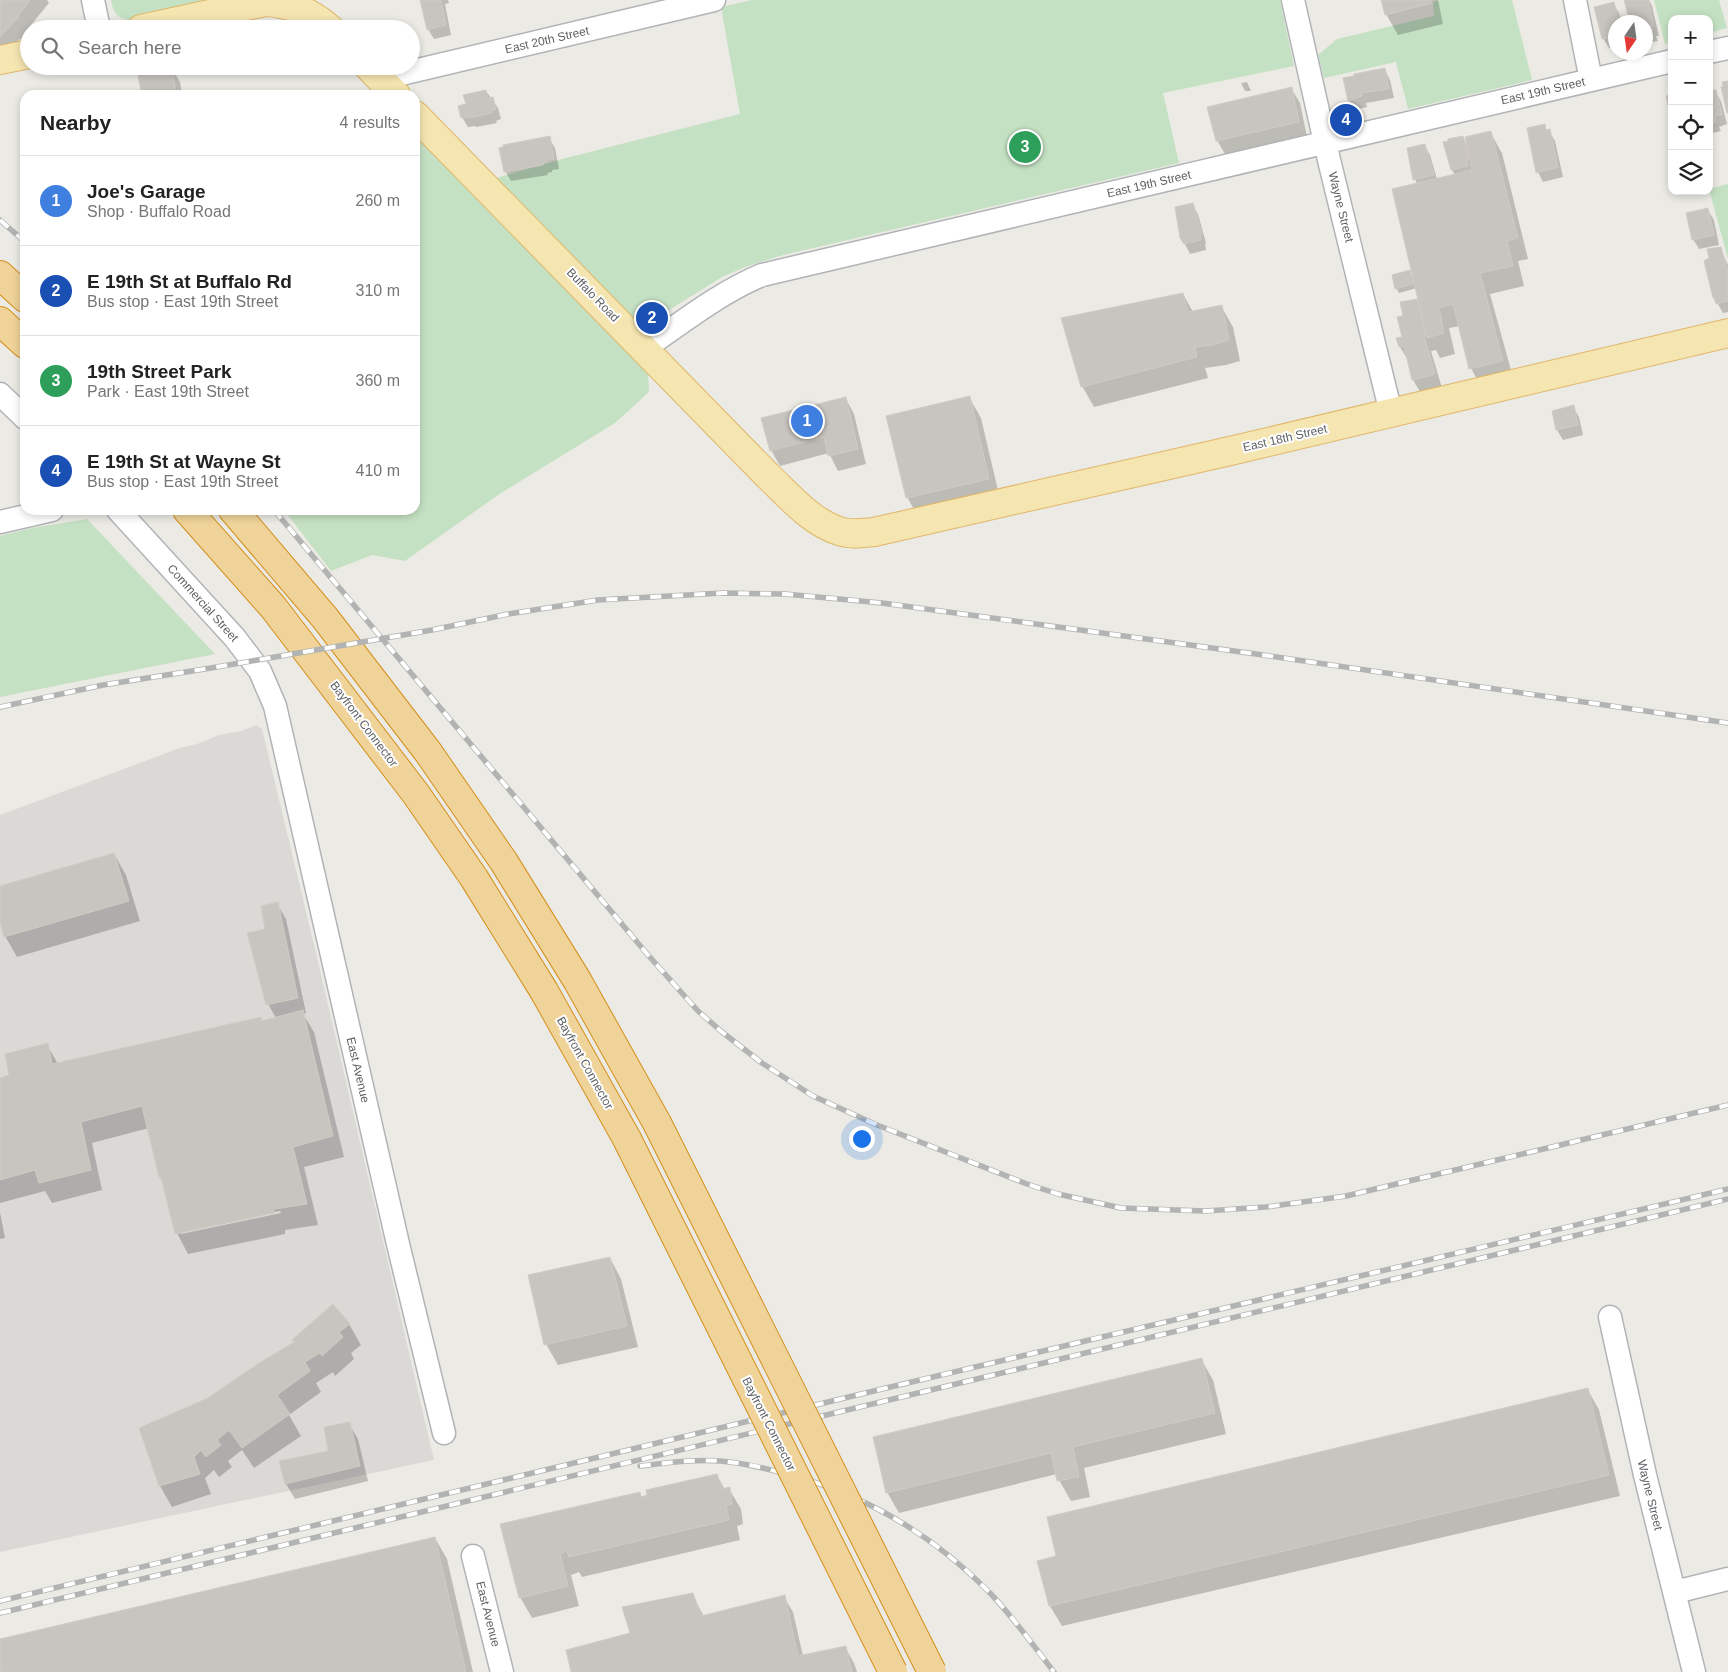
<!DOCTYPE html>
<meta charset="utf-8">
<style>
:root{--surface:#fff;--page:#f2f2f2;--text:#222;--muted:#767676;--line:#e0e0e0;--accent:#1a73e8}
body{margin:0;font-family:Arial,sans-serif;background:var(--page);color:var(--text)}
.controls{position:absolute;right:15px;top:15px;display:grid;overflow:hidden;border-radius:10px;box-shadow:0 2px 8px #0003}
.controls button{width:45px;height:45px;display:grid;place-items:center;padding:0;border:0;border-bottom:1px solid var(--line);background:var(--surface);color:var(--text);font:25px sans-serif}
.compass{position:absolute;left:1608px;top:15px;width:45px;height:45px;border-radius:50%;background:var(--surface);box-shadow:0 2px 8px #0003;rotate:193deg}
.you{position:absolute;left:861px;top:1138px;width:18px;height:18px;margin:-12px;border:4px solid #fff;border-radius:50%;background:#1a73e8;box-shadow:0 0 0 8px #1a73e833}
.badge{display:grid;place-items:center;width:32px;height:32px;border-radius:50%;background:var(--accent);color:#fff;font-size:16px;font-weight:700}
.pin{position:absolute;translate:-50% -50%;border:2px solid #fff;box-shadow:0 1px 5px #0006}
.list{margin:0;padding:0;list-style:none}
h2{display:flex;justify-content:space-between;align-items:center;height:65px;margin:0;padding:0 20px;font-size:21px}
h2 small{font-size:16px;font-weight:400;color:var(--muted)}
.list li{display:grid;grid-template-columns:32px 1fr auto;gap:15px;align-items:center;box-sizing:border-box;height:90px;padding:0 20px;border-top:1px solid var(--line)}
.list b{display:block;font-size:19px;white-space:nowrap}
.list p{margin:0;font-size:16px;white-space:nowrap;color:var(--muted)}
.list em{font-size:16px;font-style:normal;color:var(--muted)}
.icon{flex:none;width:28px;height:28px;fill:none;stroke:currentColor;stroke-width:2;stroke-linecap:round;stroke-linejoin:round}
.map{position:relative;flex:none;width:1728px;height:1672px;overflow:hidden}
.search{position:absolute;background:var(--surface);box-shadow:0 2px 8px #0003;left:20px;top:20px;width:400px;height:55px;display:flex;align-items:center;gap:12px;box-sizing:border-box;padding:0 18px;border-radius:28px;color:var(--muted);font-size:19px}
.panel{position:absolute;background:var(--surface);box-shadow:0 2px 8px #0003;left:20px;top:90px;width:400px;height:425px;border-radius:15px}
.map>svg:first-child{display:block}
.industrial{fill:#dbd9d6}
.green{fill:#c5e1c3}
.shadow{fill:#0003;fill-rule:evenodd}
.building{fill:#c8c5c0;stroke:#d0cbc3}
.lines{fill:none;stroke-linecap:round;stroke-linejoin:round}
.minor-casing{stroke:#b1b4b7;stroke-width:25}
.major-casing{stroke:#dfb76a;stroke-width:30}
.highway-casing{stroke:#d48f1c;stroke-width:30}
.minor{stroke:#fff;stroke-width:22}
.major{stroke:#f5e5b0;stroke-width:28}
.highway{stroke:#efd398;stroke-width:28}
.rail-casing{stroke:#b2b3b3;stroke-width:5.5}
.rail{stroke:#fff;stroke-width:4;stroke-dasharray:11;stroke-linecap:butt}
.highway-bridge-casing{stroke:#d48f1c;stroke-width:30;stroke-linecap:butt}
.highway-bridge{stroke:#efd398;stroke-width:28}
.labels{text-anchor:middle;stroke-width:4;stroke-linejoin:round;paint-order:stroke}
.street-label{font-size:12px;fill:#5c5f62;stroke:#fff}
</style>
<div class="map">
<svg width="1728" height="1672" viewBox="0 0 1728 1672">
<rect width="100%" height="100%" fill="#eceae4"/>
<path class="industrial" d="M256,725L262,729L316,953L434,1460L0,1552V815L180,748L197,744L219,735L241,731Z"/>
<path class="green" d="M111,0H209L128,20C116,18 113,11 111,0Z
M752,0H1280L1294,66L1163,93L1179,163L783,255L745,267L722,277L661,315L651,325L642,326L638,324L496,178L562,159L740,114L721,7Z
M1440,0H1512L1532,80L1408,109L1396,62L1324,78L1318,55L1337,39L1434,16L1433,2Z
M1654,0H1719L1727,28L1709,33V19H1672V43L1665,44Z
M415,133L648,372L649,392L615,423L498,495L405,561L372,555L331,571L284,510H415Z
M1728,184V259L1709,189Z
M87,519L215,654L0,697V536L32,528Z"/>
<path class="shadow" d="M0,0H47L49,3L26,31L27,33L21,40L19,39L9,53L0,55Z
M422,0H448L449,3L445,4L451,35L434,39L428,29Z
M1383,0H1438L1443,24L1398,35L1386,14Z
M1625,0H1649L1652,6L1659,36H1656L1658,41L1646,43V22H1631Z
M1613,3L1619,13L1621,22H1616V46L1609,48L1603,38Z
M171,67L180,82L182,95H143Z
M1385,70L1390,80L1394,98L1366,103L1367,107L1354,110L1349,100L1356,77Z
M1247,82L1251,91H1245L1241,83Z
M1709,87L1715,91L1721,101L1727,124L1719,127L1721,131L1709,134Z
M1291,88L1300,103L1307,137L1226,156L1217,140Z
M486,91L498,108L501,119L496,121L497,123L476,127L475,126L468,127L462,117L467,105Z
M1544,126L1547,131H1549L1555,141L1563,177L1543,182L1538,172Z
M1490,132L1502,153L1528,259L1518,261L1524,286L1490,294L1514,381L1482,389L1471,368L1460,326L1449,328L1455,354L1440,358L1436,350L1431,351L1442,388L1422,395L1413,380L1409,362L1400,347L1398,339L1403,338L1405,317L1420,306L1417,288L1399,293L1396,288L1409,271L1414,280L1417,184L1415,179L1424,145L1430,155L1437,179L1455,175L1452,170L1463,138L1468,147Z
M549,138L555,148L559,169L552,170V172L547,173L548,175L511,181L505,171Z
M1192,204L1198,214L1206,243L1205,244L1206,250L1190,254L1182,238Z
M1708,210L1714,220L1719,245L1699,249L1693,239Z
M1720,248L1728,265V312L1723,313L1714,297Z
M1183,294L1193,312L1221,306L1233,327L1240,361L1226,365L1205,368L1208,378L1094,407L1082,386Z
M969,397L981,418L1000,499L919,518L907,497Z
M846,399L854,414L866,464L838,471L829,453L780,466L771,450Z
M1573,407L1579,417L1583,435L1563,440L1557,430Z
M114,854L126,875L140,921L17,957L5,936L0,916V887Z
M277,904L286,919L306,1013L303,1014L314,1032L344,1157L304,1167L318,1225L285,1230V1234L188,1254L177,1233L164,1184L160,1177L149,1128L92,1143L102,1190L52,1203L45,1191L0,1203V1079L11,1076L47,1045L58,1064L276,1018L268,1004L266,930ZM280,1211L281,1213L181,1234V1232Z
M0,1212L5,1238L0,1239Z
M610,1258L621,1279L638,1347L558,1365L546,1344Z
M349,1324L361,1345L351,1353L354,1359L335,1376L333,1372L316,1383L321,1392L289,1415L301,1436L254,1468L242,1450L228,1461L232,1467L219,1477L214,1470L205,1478L211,1494L172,1507L160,1486L140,1429L209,1400Z
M1201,1359L1213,1380L1226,1434L1084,1468L1090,1497L1071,1501L1059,1480L1057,1474L899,1513L887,1492Z
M1588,1390L1599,1410L1620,1496L1062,1626L1050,1606Z
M349,1424L358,1439L368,1481L295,1499L286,1484L281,1462L330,1452Z
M717,1475L725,1490L729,1489L741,1509L743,1524L737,1526L740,1540L582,1577L579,1572L571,1575L579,1606L532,1618L520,1597L501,1525L639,1494L642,1498Z
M435,1538L447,1559L473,1672H0V1640Z
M692,1594L704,1617L784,1597L793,1612L803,1656L845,1647L854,1663L857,1672H572Z"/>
<path class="building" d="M0,0H30L18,16L19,17L0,37Z
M420,0H441L446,25L427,30Z
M1381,0H1431L1432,3L1385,15Z
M1624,0H1648L1654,26H1651L1653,31L1646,33V22H1630Z
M1614,2L1619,22H1616V36L1602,39L1594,7Z
M165,66H172L176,92H180L181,95H142L137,71Z
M1385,68L1389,89L1361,93L1362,96L1348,101L1343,78L1354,76V74Z
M1728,81V113H1727L1721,87L1723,86L1722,82Z
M1711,85L1713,90H1716L1722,114L1715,117L1716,122L1709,123V86Z
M1292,87L1299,122L1216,141L1207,107Z
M486,90L488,98L493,97L496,109L492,111V113L469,118V116L461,118L458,106L466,104L463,95Z
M1672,95V120L1666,96Z
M1545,124L1546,130L1550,129L1558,167L1536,173L1527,128Z
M1491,131L1518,238L1507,241L1513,266L1480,273L1503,361L1469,369L1453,304L1439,308L1444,333L1427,338L1392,189L1472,170L1465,137Z
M550,136L554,159L547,160V162L543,163V165L504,172L499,148L503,147V145Z
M1463,136L1469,159H1467L1468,166L1451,170L1443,142L1448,141V139Z
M1425,144L1434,175L1413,180L1407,148Z
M1193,203L1202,234H1200L1201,240L1184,244L1180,238L1175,207Z
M1708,208L1714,235L1692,240L1686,213Z
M1721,247L1728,272V301L1716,304L1714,298H1713L1704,261L1709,258L1707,249Z
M1410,270L1413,284L1395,289L1392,275Z
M1183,293L1188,312L1222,305L1229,340L1213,345L1195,347L1197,357L1081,387L1061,318Z
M1418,299L1426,335L1424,336L1435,373H1433V375L1412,380L1404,346L1399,347L1396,338L1402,337L1397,317L1403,316L1400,302Z
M970,396L989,479L906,498L886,416Z
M846,397L858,449L828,456L824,437L770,451L761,418Z
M1574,405L1578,425L1556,430L1552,411Z
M114,853L129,901L4,937L0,921V886Z
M278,902L298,998L266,1005L247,933L265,929L261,906Z
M303,1010L333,1136L293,1147L307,1204L274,1209V1213L175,1234L161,1177H159L142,1106L81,1122L91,1170L39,1183L35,1170L0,1180V1078L9,1075L5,1054L48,1043L52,1064L261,1017L262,1021Z
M610,1257L627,1326L544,1345L528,1275Z
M333,1304L350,1324L339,1332L343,1337L322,1356L320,1353L305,1362L310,1371L277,1395L290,1414L242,1448L229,1430L217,1440L221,1445L206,1457L201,1450L194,1457L200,1474L159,1486L139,1428L208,1398L259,1363L294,1342L292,1340Z
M1202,1358L1215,1413L1073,1447L1079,1477L1057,1481L1051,1453L886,1493L873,1437Z
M1588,1388L1609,1475L1049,1606L1037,1561L1056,1556L1047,1517Z
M350,1422L360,1466L285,1484L279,1461L328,1451L324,1427Z
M717,1474L722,1489L730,1487L732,1504L726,1505L729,1520L569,1557L567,1551L560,1554L568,1586L519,1598L500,1524L640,1492L641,1497L647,1495L646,1490Z
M435,1537L466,1672H0V1639Z
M693,1593L701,1616L785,1595L798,1656L846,1646L852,1672H571L566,1650L630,1633L622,1607Z"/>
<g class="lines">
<g class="minor-casing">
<path id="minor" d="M93,0L99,29
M1293,0L1329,160L1391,413
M1575,0L1591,80
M1709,52L1728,48
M380,79L714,0
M645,348C683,322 719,293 762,275L1672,61
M0,394L25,418
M118,510L235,638L260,671L275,706L398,1244L444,1433
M0,522L52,510
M1610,1317L1645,1475L1694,1672
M473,1556L502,1672
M1675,1592L1728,1579"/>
</g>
<g class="major-casing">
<path id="major" d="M141,29L265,2C291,3 311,12 330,29
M0,60L29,54
M368,66L396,95
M415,115L768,476C789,496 811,522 839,531C850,535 862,533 874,532L1230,451L1728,333"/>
</g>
<g class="highway-casing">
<path id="highway" d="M0,275L25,298
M0,321L25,344
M187,510L273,607L416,794L474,878L544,991L627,1139
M233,510L325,618L428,752L504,862L577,980L657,1123"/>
</g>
<use href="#minor" class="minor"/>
<use href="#major" class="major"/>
<use href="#highway" class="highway"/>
<g class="rail-casing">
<path id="rail" d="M0,220L25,242
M274,510L648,955L698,1011L722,1032L762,1063L813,1096L877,1125L1027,1184L1058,1194L1121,1208L1205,1211L1266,1207L1346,1196L1728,1105
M0,707L103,685L211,668L432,630L508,614L598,600L723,593L785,594L882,603L1256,654L1728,723
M640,1466C666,1463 694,1459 720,1461C745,1463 769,1469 794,1476C869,1497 935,1537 990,1593C1013,1617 1033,1645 1054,1672
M0,1601L882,1389L1728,1189
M0,1613L1728,1199"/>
</g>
<use href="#rail" class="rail"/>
<g class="highway-bridge-casing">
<path id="highway-bridge" d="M657,1123L932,1672
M627,1139L893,1672"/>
</g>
<use href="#highway-bridge" class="highway-bridge"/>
</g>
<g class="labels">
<g class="street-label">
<text transform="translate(547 40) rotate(-13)" y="4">East 20th Street</text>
<text transform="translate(1543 91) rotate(-13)" y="4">East 19th Street</text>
<text transform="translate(1149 184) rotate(-13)" y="4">East 19th Street</text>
<text transform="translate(1341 207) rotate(76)" y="4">Wayne Street</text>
<text transform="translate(593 295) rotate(46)" y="4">Buffalo Road</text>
<text transform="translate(1285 438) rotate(-13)" y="4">East 18th Street</text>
<text transform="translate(203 603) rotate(48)" y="4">Commercial Street</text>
<text transform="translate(364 724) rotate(53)" y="4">Bayfront Connector</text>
<text transform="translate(585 1063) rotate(61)" y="4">Bayfront Connector</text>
<text transform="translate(358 1070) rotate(77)" y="4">East Avenue</text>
<text transform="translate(769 1424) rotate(63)" y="4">Bayfront Connector</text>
<text transform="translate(1650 1495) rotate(76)" y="4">Wayne Street</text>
<text transform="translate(488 1614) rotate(76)" y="4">East Avenue</text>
</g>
</g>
</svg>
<div class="controls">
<button>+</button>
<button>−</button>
<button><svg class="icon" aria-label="locate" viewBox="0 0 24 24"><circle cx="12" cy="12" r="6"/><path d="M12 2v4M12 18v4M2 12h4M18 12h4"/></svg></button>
<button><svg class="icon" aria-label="layers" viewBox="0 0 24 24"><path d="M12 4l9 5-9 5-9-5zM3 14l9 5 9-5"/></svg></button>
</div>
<svg class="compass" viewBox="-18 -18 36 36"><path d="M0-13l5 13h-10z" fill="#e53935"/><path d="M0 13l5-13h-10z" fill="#767676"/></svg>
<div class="you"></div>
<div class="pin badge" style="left:807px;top:421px;background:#3f7fe0">1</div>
<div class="pin badge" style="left:652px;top:318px;background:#1a4fb4">2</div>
<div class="pin badge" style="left:1025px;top:147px;background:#2e9e5b">3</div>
<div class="pin badge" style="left:1346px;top:120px;background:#1a4fb4">4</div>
<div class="search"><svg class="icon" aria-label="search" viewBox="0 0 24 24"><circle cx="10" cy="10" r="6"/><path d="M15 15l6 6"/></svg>Search here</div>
<section class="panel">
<h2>Nearby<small>4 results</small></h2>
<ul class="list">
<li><span class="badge" style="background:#3f7fe0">1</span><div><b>Joe's Garage</b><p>Shop · Buffalo Road</p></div><em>260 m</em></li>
<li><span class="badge" style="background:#1a4fb4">2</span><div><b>E 19th St at Buffalo Rd</b><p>Bus stop · East 19th Street</p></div><em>310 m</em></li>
<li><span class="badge" style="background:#2e9e5b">3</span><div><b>19th Street Park</b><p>Park · East 19th Street</p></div><em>360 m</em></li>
<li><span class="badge" style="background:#1a4fb4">4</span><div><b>E 19th St at Wayne St</b><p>Bus stop · East 19th Street</p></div><em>410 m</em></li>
</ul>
</section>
</div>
